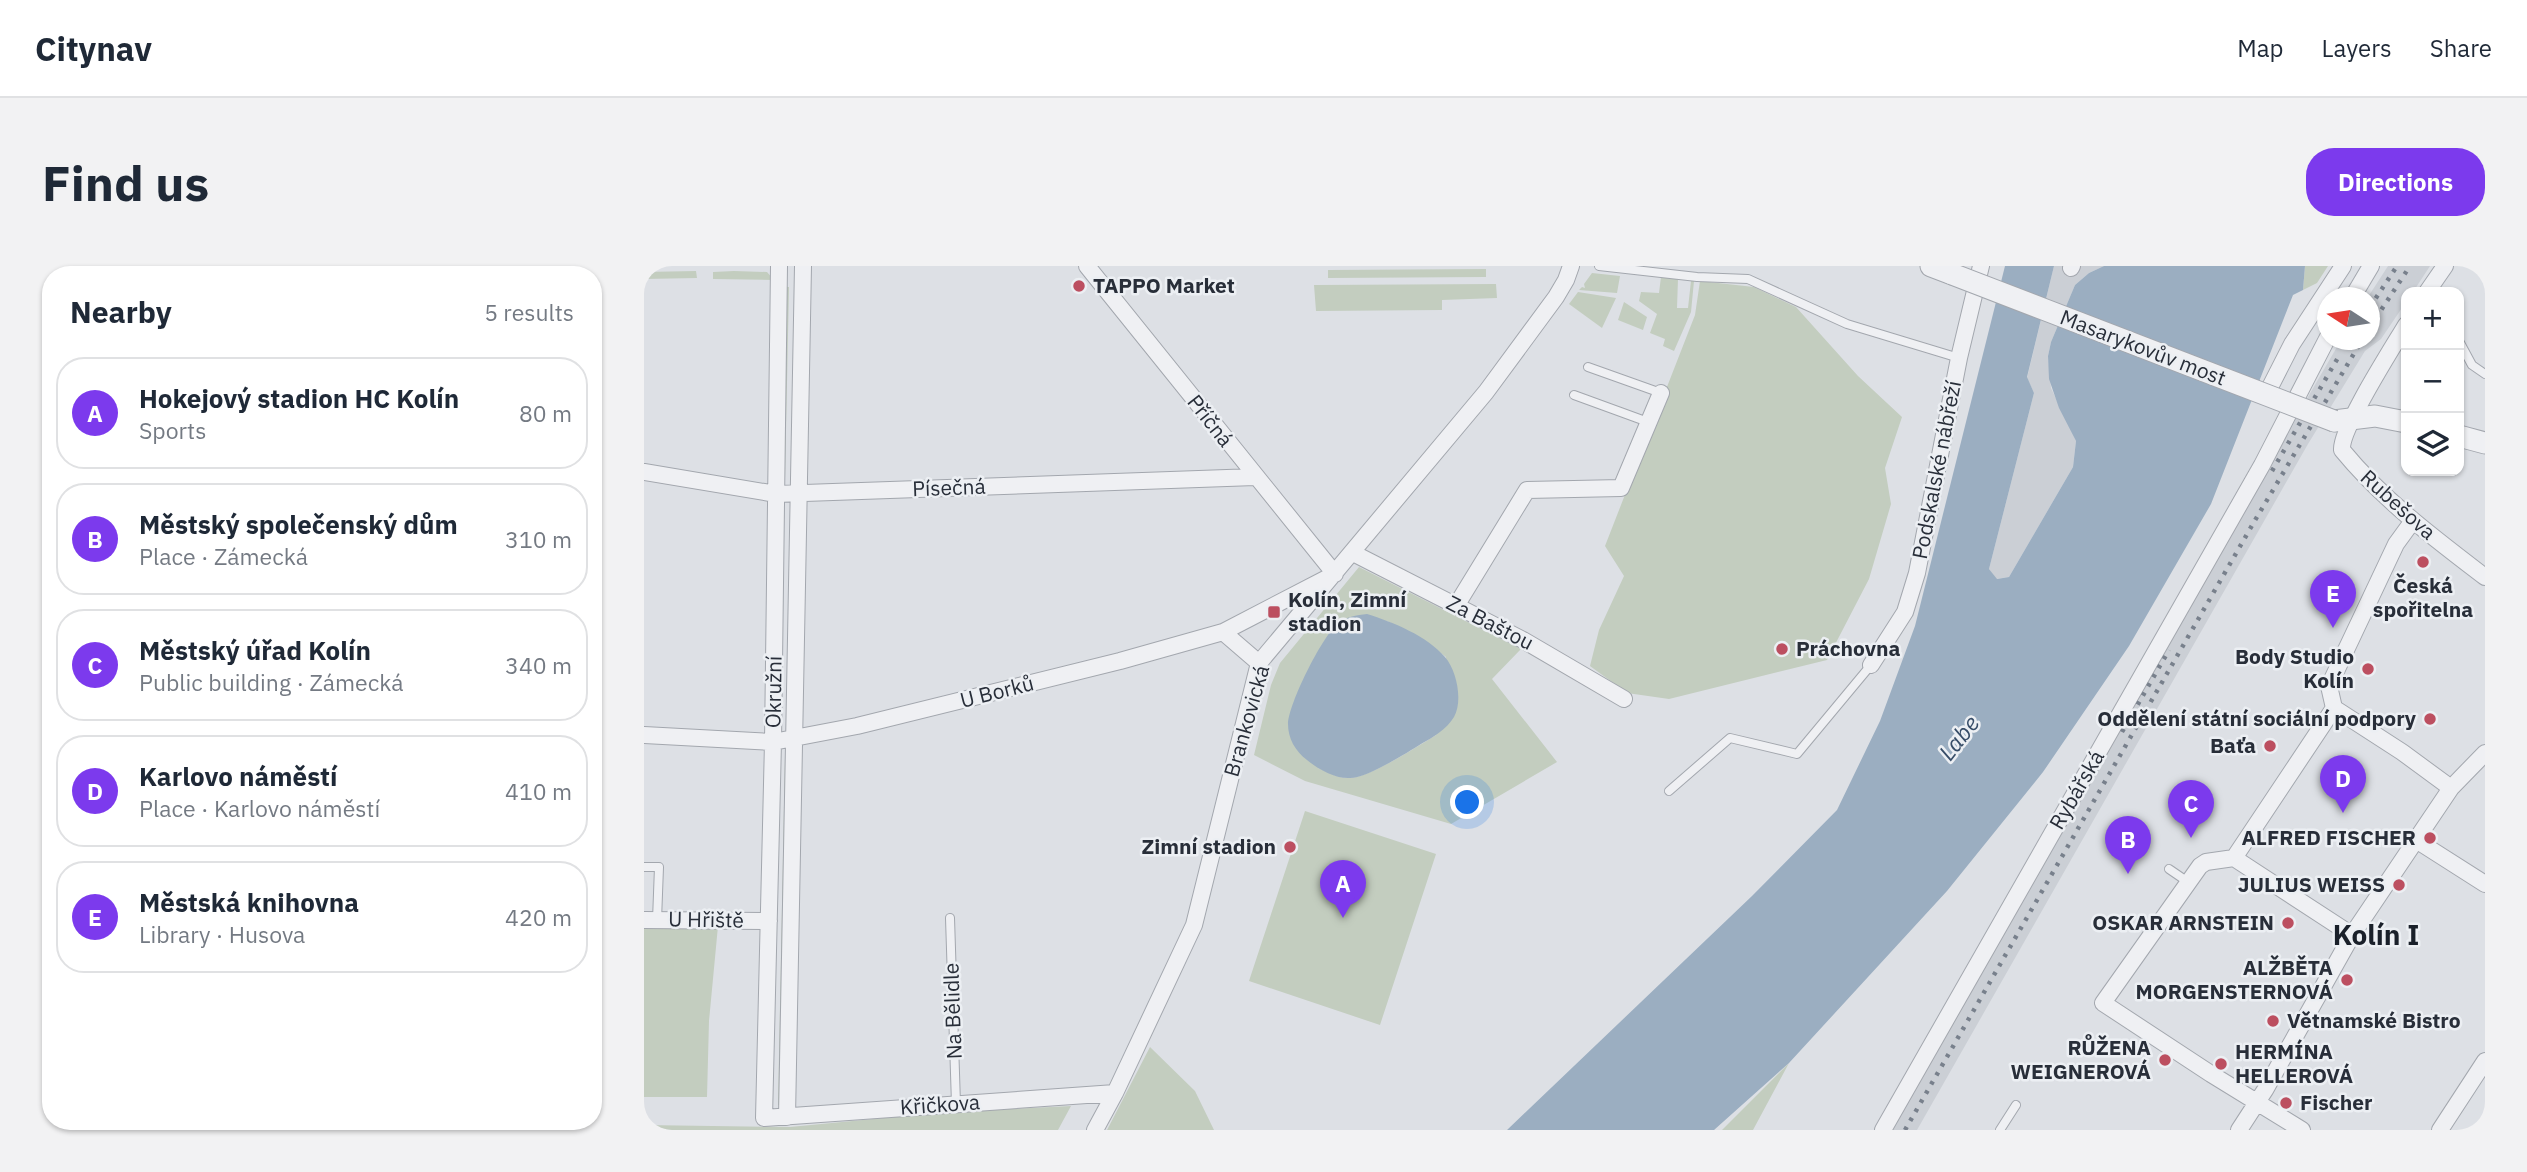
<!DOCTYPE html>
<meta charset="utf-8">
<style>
:root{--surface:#fff;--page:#f2f2f3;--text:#1f2937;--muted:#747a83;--line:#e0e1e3;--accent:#7c3aed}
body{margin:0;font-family:"IBM Plex Sans",sans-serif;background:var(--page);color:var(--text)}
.controls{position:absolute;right:21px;top:21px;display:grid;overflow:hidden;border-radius:14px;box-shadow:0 2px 5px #0004}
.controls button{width:63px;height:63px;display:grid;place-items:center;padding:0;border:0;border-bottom:2px solid var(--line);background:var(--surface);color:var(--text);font:35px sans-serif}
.compass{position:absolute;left:1673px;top:21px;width:63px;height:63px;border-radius:50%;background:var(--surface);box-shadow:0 2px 5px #0004;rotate:282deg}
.you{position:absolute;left:824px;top:537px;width:24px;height:24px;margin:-18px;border:5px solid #fff;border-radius:50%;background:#1a73e8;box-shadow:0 0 0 10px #1a73e833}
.badge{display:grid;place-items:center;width:46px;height:46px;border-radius:50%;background:var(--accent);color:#fff;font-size:23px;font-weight:700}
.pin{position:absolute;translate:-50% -58px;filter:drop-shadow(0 2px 4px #0008)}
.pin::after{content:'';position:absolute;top:37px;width:24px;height:21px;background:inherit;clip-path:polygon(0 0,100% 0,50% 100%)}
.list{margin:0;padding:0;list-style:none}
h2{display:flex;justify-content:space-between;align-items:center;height:91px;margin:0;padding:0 28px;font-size:30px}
h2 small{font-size:23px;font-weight:400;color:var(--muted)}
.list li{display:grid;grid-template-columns:46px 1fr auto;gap:21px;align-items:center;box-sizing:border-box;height:112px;margin:0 14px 14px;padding:0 14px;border:2px solid var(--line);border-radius:28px}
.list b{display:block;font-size:26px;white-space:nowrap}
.list p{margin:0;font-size:23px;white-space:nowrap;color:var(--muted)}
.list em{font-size:23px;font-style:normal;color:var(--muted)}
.icon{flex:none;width:38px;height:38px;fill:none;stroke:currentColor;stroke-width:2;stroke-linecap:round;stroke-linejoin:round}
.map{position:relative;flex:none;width:1841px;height:864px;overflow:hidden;border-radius:28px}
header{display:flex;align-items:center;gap:42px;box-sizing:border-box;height:98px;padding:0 35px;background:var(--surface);border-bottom:2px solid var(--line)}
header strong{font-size:33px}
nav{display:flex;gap:38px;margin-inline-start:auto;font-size:24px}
.intro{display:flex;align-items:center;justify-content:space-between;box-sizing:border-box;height:168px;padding:0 42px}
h1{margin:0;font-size:49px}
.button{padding:18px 32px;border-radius:28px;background:var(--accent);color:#fff;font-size:24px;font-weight:700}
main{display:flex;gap:42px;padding:0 42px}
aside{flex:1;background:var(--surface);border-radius:28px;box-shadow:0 2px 5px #0004}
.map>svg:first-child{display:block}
.built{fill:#cbcfd5}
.green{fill:#c3cdbf;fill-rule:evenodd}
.water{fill:#9baec1}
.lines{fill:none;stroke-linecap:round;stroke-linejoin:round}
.service-casing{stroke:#a3a7ae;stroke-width:10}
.minor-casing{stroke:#a3a7ae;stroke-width:18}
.tertiary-casing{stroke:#a3a7ae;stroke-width:23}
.service{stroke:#eff0f3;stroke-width:8}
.minor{stroke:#eff0f3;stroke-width:16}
.tertiary{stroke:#eff0f3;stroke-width:21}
.rail{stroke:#78808c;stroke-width:4.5;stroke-dasharray:3.5 7;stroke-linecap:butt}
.tertiary-bridge-casing{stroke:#a3a7ae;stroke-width:23;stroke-linecap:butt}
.tertiary-bridge{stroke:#eff0f3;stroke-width:21}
.poi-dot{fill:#bc4f60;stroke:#eceff3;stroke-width:2.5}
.labels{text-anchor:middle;stroke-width:5;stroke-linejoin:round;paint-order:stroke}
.poi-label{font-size:21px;font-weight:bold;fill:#282e39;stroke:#eceff3;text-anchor:end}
.street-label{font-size:21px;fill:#282e39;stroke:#eceff3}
.water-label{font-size:23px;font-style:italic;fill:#374d68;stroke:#eceff3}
.district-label{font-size:28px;font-weight:bold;fill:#1a202a;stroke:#eceff3}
</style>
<header>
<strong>Citynav</strong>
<nav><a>Map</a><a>Layers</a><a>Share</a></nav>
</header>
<div class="intro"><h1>Find us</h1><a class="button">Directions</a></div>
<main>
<aside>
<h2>Nearby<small>5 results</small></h2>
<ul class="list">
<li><span class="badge">A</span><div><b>Hokejový stadion HC Kolín</b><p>Sports</p></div><em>80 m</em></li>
<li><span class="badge">B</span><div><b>Městský společenský dům</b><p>Place · Zámecká</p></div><em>310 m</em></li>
<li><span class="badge">C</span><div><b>Městský úřad Kolín</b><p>Public building · Zámecká</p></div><em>340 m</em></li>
<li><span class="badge">D</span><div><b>Karlovo náměstí</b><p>Place · Karlovo náměstí</p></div><em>410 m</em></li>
<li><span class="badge">E</span><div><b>Městská knihovna</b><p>Library · Husova</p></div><em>420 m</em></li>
</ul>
</aside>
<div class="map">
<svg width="1841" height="864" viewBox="0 0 1841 864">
<rect width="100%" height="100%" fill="#dde0e5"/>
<path class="built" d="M1410,0H1460L1445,7L1431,19L1407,76L1404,90L1407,122L1432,175L1429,201L1365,311L1352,313L1345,303L1390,127L1383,112Z
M1744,0H1786L1769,26H1762V36L1737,73L1721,85L1664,178L1273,864H1239L1697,74H1726V32L1724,31Z"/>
<path class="green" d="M1661,0H1684L1673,17L1659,24Z
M842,3V11L684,12V4Z
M52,5L53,12L0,13V6Z
M90,5L123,6L130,14L69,13V6Z
M948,7L976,10L973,27L935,24L938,21L941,22L940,18Z
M1017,11L1034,13L1033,42H1044L1047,15H1050L1047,46L1030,85L1019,80L1021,73L1006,67L1013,48L995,35L997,26L1015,27Z
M1056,15L1110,21L1152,41L1214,110L1258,151L1241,202L1247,238L1225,313L1183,394L1025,433L983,427L946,400L955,364L980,310L961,280L1051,49Z
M852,18L853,32L798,34V44L672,45L670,19Z
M141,21H145L141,213L137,214Z
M934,26L972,32L958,62L925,38Z
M980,36L1003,51L999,64L974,54Z
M715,301L877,383L848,413L913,496L807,558L661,515L610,489L627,419L636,397ZM743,355L778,373L802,391L792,469C773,481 726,511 706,512C695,513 684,506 674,502L666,401L694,358Z
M141,489L144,490L137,839H134Z
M661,545L792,588L736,759L605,715Z
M0,660H74L65,755L63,831H0Z
M506,781L551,825L570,864H463Z
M1145,797L1109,864H1078Z
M427,840L414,864H0V859L146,861L302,846Z"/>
<path class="water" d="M1361,0H1410L1383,111L1390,127L1345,303L1353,313L1365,311L1429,201L1432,175L1415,142L1405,113L1404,90L1407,76L1431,19L1445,7L1460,0H1661L1659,24L1649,29L1567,238L1485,380L1399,506L1303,625L1145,797L1070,864H863L1108,630L1193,544L1236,455L1271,360Z
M723,348C749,356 783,370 801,391C813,405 819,435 810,451C803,463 788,472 777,478C761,488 723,512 706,512C691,513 674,503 663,494C651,485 644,472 644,458C645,437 677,373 693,358C701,351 713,349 723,348Z"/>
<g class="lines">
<g class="service-casing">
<path id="service" d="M955,0L1053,11L1104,13L1203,58L1315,92
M1815,75L1828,99L1841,108
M944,101L1017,127
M930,129L1004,156
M1025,525L1086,472L1153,488L1227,399
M0,601H15L13,654
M1525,603L1544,616
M306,652L312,838
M1356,864L1372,839"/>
</g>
<g class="minor-casing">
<path id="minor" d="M135,0L129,476L120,852L471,827
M443,0L691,308
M1427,2L1428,0
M1783,26L1801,0
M1708,32L1727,0
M1762,59C1749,81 1696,163 1698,184C1739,234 1790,272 1841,311
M1622,129L1648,78L1699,0
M0,206L132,228L611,211
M709,287L879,374L980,433
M812,340L883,224L977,222L1017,127
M579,366L615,397
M1227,399L1261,346L1273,307L1315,92L1337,0
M1690,442L1590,592L1708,669
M1690,442L1685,420L1752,278L1768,256
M1690,442L1758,486L1807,522
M0,469L129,476L213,460L476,395L579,366L683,312
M1772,574L1841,618
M1590,592L1562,596L1556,600L1459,737L1567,808L1658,864
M0,654L125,655
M143,851L159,0
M451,864L471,827L550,659L615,397L842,126L912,31L922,14L927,0
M1239,864L1618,199L1684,71
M1595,864L1621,824L1708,669L1807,522L1841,487
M1796,864L1841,795"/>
</g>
<g class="tertiary-casing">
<path id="tertiary" d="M1287,0L1308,8
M1690,155L1731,150L1762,156
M1815,170L1841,177"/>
</g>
<use href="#service" class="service"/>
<use href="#minor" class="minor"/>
<use href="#tertiary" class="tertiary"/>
<path class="rail" d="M1726,41L1751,3
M1726,61L1766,0
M1628,205L1695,90
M1478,466L1525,384
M1261,864L1610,256L1718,74"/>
<g class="tertiary-bridge-casing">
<path id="tertiary-bridge" d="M1308,8L1690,155"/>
</g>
<use href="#tertiary-bridge" class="tertiary-bridge"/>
</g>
<g class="poi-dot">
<circle cx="435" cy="20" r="7"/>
<circle cx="1779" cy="296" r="7"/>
<rect x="623" y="339" width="14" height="14" rx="3.5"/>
<circle cx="1138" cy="383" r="7"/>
<circle cx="1724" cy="403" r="7"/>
<circle cx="1786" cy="453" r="7"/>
<circle cx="1626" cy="480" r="7"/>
<circle cx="1786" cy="572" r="7"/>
<circle cx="646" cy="581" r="7"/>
<circle cx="1755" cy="619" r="7"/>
<circle cx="1644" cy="657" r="7"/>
<circle cx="1703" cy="714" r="7"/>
<circle cx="1629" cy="755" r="7"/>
<circle cx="1521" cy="794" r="7"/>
<circle cx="1577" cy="798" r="7"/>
<circle cx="1642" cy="837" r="7"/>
</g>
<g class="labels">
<g class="poi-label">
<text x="449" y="27" text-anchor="start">TAPPO Market</text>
<text x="1779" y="327" text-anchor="middle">Česká<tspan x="1779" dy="24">spořitelna</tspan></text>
<text x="644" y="341" text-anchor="start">Kolín, Zimní<tspan x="644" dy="24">stadion</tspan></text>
<text x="1152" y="390" text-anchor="start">Práchovna</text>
<text x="1710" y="398">Body Studio<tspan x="1710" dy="24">Kolín</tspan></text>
<text x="1772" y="460">Oddělení státní sociální podpory</text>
<text x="1612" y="487">Baťa</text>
<text x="1772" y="579">ALFRED FISCHER</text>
<text x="632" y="588">Zimní stadion</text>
<text x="1741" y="626">JULIUS WEISS</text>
<text x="1630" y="664">OSKAR ARNSTEIN</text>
<text x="1689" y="709">ALŽBĚTA<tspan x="1689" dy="24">MORGENSTERNOVÁ</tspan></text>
<text x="1643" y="762" text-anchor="start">Větnamské Bistro</text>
<text x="1507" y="789">RŮŽENA<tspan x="1507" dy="24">WEIGNEROVÁ</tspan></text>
<text x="1591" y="793" text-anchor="start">HERMÍNA<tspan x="1591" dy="24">HELLEROVÁ</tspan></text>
<text x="1656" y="844" text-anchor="start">Fischer</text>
</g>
<g class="street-label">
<text transform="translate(1499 82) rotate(21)" y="7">Masarykovův most</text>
<text transform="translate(566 155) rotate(52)" y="7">Příčná</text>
<text transform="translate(1293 204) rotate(-79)" y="7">Podskalské nábřeží</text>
<text transform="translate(305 222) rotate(-2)" y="7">Písečná</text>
<text transform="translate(1754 239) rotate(42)" y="7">Rubešova</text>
<text transform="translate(846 357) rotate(27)" y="7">Za Baštou</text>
<text transform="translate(130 426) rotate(-89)" y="7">Okružní</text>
<text transform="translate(353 426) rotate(-14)" y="7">U Borků</text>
<text transform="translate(603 455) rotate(-74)" y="7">Brankovická</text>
<text transform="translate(1433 524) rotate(-60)" y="7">Rybářská</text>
<text transform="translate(62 654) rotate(1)" y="7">U Hřiště</text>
<text transform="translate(309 745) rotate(-92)" y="7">Na Bělidle</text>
<text transform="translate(296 839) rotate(-4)" y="7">Křičkova</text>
</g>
<g class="water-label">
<text transform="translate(1315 472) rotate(-52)" y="8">Labe</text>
</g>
<g class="district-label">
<text x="1732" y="679">Kolín I</text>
</g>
</g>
</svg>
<div class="controls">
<button>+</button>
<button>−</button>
<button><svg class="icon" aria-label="layers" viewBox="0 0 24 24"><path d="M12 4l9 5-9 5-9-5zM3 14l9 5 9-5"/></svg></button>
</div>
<svg class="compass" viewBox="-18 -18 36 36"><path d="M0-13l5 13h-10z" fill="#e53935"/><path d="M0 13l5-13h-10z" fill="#747a83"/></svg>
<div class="you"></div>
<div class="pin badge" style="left:699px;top:652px">A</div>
<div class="pin badge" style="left:1484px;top:608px">B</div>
<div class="pin badge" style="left:1547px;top:572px">C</div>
<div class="pin badge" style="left:1699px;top:547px">D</div>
<div class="pin badge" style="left:1689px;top:362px">E</div>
</div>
</main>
